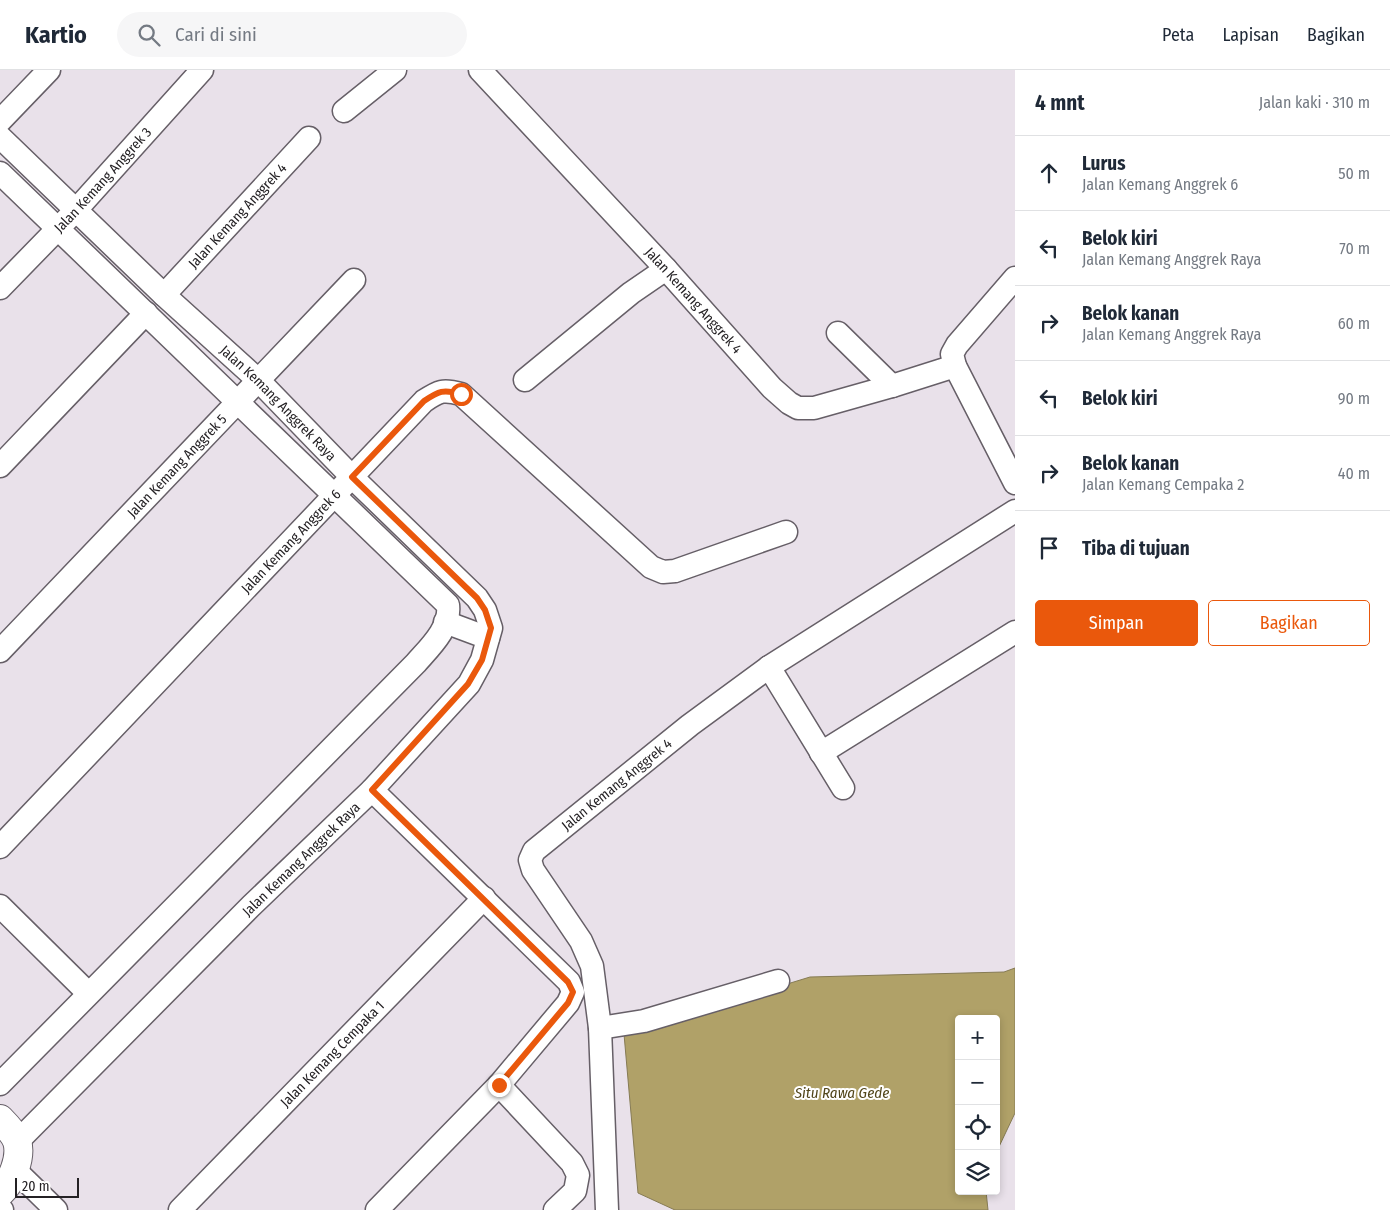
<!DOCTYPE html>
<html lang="id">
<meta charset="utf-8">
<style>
:root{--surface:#fff;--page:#f6f6f7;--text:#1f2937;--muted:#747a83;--line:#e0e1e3;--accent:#ea580c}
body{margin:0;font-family:"Fira Sans Condensed",sans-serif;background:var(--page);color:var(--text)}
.controls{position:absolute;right:15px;bottom:15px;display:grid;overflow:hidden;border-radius:5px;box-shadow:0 2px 8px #0003}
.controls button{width:45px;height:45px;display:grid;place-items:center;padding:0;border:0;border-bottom:1px solid var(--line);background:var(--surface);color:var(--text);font:25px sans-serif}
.scale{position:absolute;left:15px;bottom:12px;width:64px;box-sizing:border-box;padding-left:5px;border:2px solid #242124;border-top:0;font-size:14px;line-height:18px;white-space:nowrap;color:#242124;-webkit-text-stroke:4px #fff;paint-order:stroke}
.stop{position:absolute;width:15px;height:15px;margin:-11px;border:4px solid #ea580c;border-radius:50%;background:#fff}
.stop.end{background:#ea580c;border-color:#fff;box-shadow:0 1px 5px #0008}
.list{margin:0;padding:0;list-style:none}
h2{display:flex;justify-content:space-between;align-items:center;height:65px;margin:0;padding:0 20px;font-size:21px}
h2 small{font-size:16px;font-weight:400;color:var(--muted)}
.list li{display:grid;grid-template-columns:32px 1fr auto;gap:15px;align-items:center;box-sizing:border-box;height:75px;padding:0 20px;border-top:1px solid var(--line)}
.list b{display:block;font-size:19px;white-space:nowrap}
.list p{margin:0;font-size:16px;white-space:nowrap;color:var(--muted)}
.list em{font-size:16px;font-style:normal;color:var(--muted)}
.actions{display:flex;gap:10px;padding:15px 20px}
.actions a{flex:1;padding:11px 0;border:1px solid var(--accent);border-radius:5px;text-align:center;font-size:18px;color:var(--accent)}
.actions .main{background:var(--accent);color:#fff}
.icon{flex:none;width:28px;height:28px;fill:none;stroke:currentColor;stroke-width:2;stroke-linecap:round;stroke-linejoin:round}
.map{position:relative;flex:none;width:1015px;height:1140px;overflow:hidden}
header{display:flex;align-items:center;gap:30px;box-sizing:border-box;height:70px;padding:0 25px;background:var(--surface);border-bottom:1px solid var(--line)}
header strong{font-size:24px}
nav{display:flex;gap:28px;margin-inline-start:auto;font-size:18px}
.search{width:350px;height:45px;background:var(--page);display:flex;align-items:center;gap:12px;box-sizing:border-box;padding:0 18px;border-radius:28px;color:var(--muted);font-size:19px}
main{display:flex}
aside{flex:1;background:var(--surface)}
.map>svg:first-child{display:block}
.water{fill:#b0a168;stroke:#867b54}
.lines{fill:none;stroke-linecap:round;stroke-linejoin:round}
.minor-casing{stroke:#665f67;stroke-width:25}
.tertiary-casing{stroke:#665f67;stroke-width:30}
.minor{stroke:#fff;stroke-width:22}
.tertiary{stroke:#fff;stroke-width:28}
.route{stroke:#ea580c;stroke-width:6}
.labels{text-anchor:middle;stroke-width:4;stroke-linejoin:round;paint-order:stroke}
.street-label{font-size:14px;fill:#242124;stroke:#fff}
.water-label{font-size:15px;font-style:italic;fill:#514519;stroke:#fff}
</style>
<header>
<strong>Kartio</strong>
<div class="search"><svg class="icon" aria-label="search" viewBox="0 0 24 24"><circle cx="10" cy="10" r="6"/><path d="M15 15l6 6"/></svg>Cari di sini</div>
<nav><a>Peta</a><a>Lapisan</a><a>Bagikan</a></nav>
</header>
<main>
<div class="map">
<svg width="1015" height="1140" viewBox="0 0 1015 1140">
<rect width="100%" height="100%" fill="#e9e1ea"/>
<path class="water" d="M1015,898V1043L996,1083V949H959V1121H986L988,1140H675L638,1123L624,964L810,907L1004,902Z"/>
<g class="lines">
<g class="minor-casing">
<g id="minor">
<path id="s1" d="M480,0L666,199L772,318L789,333L798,338H814L892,316L955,296"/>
<path d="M344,41L395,0"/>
<path d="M0,51L49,0"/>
<path id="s2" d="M0,67L164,225L258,310L352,407L477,528L485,540L491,558L482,590L469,614L372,720L251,836L17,1072"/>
<path d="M0,103L448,535C451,558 429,578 416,593L0,1014"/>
<path d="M1015,208L957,275L952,284L955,296L1015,413"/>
<path id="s3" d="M0,218L76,140L202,0"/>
<path id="s4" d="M164,225L309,68"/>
<path d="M838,263L892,316"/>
<path d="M525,310L631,223L666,199"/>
<path d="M0,396L146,243"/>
<path d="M445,552L488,568"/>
<path id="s5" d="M0,581L354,210"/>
<path d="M769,597L843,718"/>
<path d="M821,683L1015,562"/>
<path d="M372,720L569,912L573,922L568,933L499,1015L377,1140"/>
<path id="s6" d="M0,777L424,331C439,321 443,319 461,324L651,497L663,502L675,501L786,462"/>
<path d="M0,836L88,923"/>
<path d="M600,958L644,951L778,911"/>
<path d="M499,1015L572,1093L578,1105L575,1121L555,1140"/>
<path d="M15,1100L56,1140"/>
<path d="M0,1138L2,1140"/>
<path id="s7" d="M180,1140L484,828"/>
<path id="s8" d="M607,1140L600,958L592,896L581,871L533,800L530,790L534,781L690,655L769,597L1015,441"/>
</g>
</g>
<g class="tertiary-casing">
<path id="tertiary" d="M0,1049C6,1055 14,1063 17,1071C22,1087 12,1112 0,1123"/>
</g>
<use href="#minor" class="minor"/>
<use href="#tertiary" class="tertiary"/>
</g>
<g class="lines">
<path class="route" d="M461,324C443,319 439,321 424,331L352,407L477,528L485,540L491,558L482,590L468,614L372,720L568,912L573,922L568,933L499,1015"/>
</g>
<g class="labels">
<g class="street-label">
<text dy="5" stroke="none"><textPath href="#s3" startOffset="149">Jalan Kemang Anggrek 3</textPath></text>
<text dy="5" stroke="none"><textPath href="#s4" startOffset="108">Jalan Kemang Anggrek 4</textPath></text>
<text dy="5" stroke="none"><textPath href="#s1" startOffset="314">Jalan Kemang Anggrek 4</textPath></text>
<text dy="5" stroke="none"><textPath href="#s2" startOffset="385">Jalan Kemang Anggrek Raya</textPath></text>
<text dy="5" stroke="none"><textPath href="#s5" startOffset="256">Jalan Kemang Anggrek 5</textPath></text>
<text dy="5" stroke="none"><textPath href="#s6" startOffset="422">Jalan Kemang Anggrek 6</textPath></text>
<text dy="5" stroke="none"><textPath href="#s8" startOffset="484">Jalan Kemang Anggrek 4</textPath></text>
<text transform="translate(301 789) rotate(-44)" y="5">Jalan Kemang Anggrek Raya</text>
<text dy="5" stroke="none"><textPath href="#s7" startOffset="218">Jalan Kemang Cempaka 1</textPath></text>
</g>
<g class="water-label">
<text x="842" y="1028">Situ Rawa Gede</text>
</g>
</g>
</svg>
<div class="controls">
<button>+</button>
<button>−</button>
<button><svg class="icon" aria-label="locate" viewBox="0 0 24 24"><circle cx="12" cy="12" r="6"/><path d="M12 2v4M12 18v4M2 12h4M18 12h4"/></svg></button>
<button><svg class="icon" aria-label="layers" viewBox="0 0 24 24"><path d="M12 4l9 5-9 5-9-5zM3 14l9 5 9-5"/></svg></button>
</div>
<div class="scale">20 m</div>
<div class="stop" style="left:461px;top:324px"></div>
<div class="stop end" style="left:499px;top:1015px"></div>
</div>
<aside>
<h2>4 mnt<small>Jalan kaki · 310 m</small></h2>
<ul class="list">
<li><svg class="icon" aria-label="ahead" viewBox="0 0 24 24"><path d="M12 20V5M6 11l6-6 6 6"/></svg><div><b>Lurus</b><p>Jalan Kemang Anggrek 6</p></div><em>50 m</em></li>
<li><svg class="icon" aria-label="left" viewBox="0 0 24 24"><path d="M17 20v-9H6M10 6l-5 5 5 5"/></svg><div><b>Belok kiri</b><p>Jalan Kemang Anggrek Raya</p></div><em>70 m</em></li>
<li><svg class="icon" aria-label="right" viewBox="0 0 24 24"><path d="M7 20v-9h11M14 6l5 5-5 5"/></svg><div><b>Belok kanan</b><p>Jalan Kemang Anggrek Raya</p></div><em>60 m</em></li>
<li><svg class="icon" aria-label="left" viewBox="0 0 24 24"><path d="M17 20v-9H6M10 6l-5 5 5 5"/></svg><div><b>Belok kiri</b></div><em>90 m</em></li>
<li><svg class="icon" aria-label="right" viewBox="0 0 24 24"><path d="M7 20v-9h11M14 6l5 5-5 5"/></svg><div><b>Belok kanan</b><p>Jalan Kemang Cempaka 2</p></div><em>40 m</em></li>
<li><svg class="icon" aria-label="arrive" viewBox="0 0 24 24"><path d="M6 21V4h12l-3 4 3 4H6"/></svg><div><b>Tiba di tujuan</b></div></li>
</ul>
<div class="actions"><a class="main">Simpan</a><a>Bagikan</a></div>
</aside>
</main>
